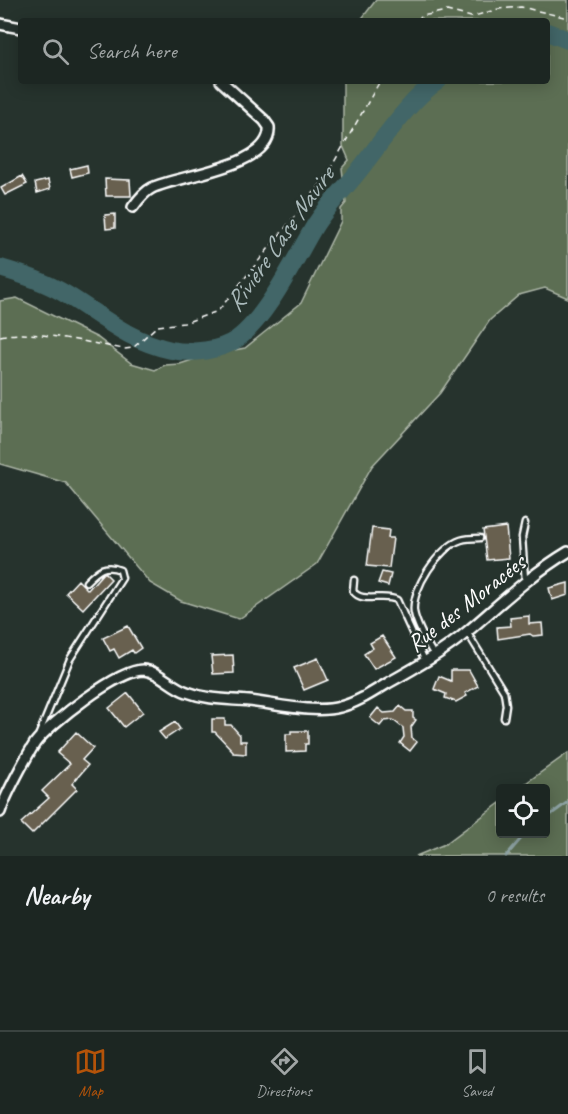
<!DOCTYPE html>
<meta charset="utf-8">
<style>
:root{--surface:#1c2622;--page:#29322f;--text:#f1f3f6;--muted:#a0a5a5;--line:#3a4340;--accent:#b45309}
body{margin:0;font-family:Caveat,sans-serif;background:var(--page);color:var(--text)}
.controls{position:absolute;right:18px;bottom:18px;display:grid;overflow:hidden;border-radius:6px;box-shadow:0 3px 15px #0003}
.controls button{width:54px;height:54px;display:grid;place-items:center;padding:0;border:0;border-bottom:2px solid var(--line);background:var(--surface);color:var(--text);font:30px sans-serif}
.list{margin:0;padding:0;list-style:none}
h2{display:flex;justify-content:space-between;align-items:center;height:78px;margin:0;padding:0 24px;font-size:26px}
h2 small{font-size:20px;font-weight:400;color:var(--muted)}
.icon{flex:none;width:33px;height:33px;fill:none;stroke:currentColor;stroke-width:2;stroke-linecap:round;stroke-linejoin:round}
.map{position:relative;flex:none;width:568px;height:856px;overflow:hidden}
.search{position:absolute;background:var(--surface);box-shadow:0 3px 15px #0003;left:18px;right:18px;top:18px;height:66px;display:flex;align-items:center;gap:15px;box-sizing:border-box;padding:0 21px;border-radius:6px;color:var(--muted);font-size:22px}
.sheet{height:174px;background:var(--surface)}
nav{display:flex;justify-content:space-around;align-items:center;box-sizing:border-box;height:84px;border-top:2px solid var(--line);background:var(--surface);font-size:16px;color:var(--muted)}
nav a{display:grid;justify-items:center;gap:3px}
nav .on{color:var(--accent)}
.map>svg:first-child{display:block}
.green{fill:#5b6e52;stroke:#adb6a8;stroke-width:1.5}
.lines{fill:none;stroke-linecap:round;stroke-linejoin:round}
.stream{stroke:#8ea3a4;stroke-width:3}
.river{stroke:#426667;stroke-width:18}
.building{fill:#676150;stroke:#fff;stroke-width:1.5}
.service-casing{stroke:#fff;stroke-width:9}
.minor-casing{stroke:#fff;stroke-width:14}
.path{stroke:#fff;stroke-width:1.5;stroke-dasharray:6 4.5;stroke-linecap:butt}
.service{stroke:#26332d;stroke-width:4.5}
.minor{stroke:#26332d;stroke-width:9}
.labels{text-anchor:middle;stroke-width:4.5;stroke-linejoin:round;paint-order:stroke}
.street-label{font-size:24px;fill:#fff;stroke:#26332d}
.water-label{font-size:26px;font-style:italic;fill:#aababb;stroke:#26332d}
</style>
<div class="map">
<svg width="568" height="856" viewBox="0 0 568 856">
<rect width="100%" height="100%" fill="#26332d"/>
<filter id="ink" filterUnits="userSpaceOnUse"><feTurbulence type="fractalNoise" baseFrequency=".0167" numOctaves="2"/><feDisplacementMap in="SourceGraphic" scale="12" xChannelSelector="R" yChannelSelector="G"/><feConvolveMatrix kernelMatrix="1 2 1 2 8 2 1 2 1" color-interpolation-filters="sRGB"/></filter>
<g filter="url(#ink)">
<path class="green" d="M376,0H568V298L545,288L519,295L490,320L440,393L372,466L317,564L239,619L181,601L150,583L66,483L0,464V301L17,298L98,338L131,363L155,370L165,365L180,364L208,355L245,348L301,303L341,221V209L346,203L342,168L349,160L343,146V81H547V21H360Z
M568,753V856H416L445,844L500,803V834H546V788H519Z"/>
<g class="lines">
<path class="stream" d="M546,818L568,802
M506,856L525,834"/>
<path class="river" d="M547,32L568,40
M0,268C24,275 46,282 67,295C103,317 129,341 171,350C192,354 220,351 237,339C267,317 295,259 314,227C326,207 343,191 357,173C378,147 410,98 438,81"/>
</g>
<path class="building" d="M87,165L88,173L72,177L70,169Z
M22,176L27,184L5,195L1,188Z
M105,179L130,180L131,196H106Z
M48,180L50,189L37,193L35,183Z
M115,214V228L106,229L105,215Z
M506,527L509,558L487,560L483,530Z
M372,528L389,530L388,538H393L389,568L367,566Z
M382,572L391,574L388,586L378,583Z
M103,573H105L111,579L83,609L66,593L78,580L88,590Z
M568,583V595L552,600L549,588Z
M529,616V624L542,623L543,635L533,636L530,634L498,639L497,627L511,626L510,618Z
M128,626L141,648L134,653L132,650L119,658L114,649L110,651L103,638Z
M382,636L396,657L374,669L364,654L373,648L370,643Z
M233,655L234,673L213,674L211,656Z
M318,658L328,680L304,690L294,668Z
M451,670H469L478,686L465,693L467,696L456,702L445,698L446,694L434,689L439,676L451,681Z
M128,693L143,712L124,727L109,708Z
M400,706L406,711H413V718L416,720L411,727L412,738L417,742L410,751L400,743L404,737L403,728L393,720L384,721L380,726L370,718L378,708L384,713L395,712Z
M212,719H225V725H231L240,735V741H246V754L233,753V751L215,732H212Z
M175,722L180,729L165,739L159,732Z
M291,731H308V744H305V751L286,752V734H291Z
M76,732L93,748L82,760L88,765L72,784L77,789L32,834L21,823L49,798L42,791L70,764L57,753Z"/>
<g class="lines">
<g class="service-casing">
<path id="service" d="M525,523L522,537L525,580
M354,580L353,591C362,604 383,593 397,600L425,661
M467,632L504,692L506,705L504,718
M434,655C426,642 417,627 414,612C411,589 439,547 461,540C467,538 474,538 480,538
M39,734L70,659L122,578L120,570C104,563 97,571 86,582"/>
</g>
<g class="minor-casing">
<path id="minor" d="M0,24L21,28
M133,207C138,200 144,192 152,188C179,175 273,167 269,127L264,120L221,81
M0,812C5,796 26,757 35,743C50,723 118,670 143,670C160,671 171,687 187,692C208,700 228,699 249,701C276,704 314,714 340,707C357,703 373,692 388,683C415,668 445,651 468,631C501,603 531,574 568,552"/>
</g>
<path class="path" d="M417,21L422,16L447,11L471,17L498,9L521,7L568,18
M0,336C35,329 89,343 124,349L133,348L157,326L184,323L218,311L324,180L380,81"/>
<use href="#service" class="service"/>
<use href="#minor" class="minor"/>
</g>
</g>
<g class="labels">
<g class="street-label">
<text transform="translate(466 603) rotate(-38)" y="8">Rue des Moracées</text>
</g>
<g class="water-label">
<text transform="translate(279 239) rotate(-55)" y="9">Rivière Case Navire</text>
</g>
</g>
</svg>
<div class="controls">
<button><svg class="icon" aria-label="locate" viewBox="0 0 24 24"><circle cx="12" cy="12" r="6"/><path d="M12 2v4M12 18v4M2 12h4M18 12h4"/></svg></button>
</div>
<div class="search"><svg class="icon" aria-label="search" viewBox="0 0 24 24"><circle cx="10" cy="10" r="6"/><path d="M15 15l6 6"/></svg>Search here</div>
</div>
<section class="sheet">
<h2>Nearby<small>0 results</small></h2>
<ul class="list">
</ul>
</section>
<nav>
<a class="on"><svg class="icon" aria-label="map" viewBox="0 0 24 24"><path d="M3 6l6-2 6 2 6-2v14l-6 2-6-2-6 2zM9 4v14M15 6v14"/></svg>Map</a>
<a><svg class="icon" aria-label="directions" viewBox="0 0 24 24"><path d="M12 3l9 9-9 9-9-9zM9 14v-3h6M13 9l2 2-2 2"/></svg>Directions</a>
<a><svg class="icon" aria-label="saved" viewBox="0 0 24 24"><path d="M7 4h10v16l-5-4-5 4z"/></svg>Saved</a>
</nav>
